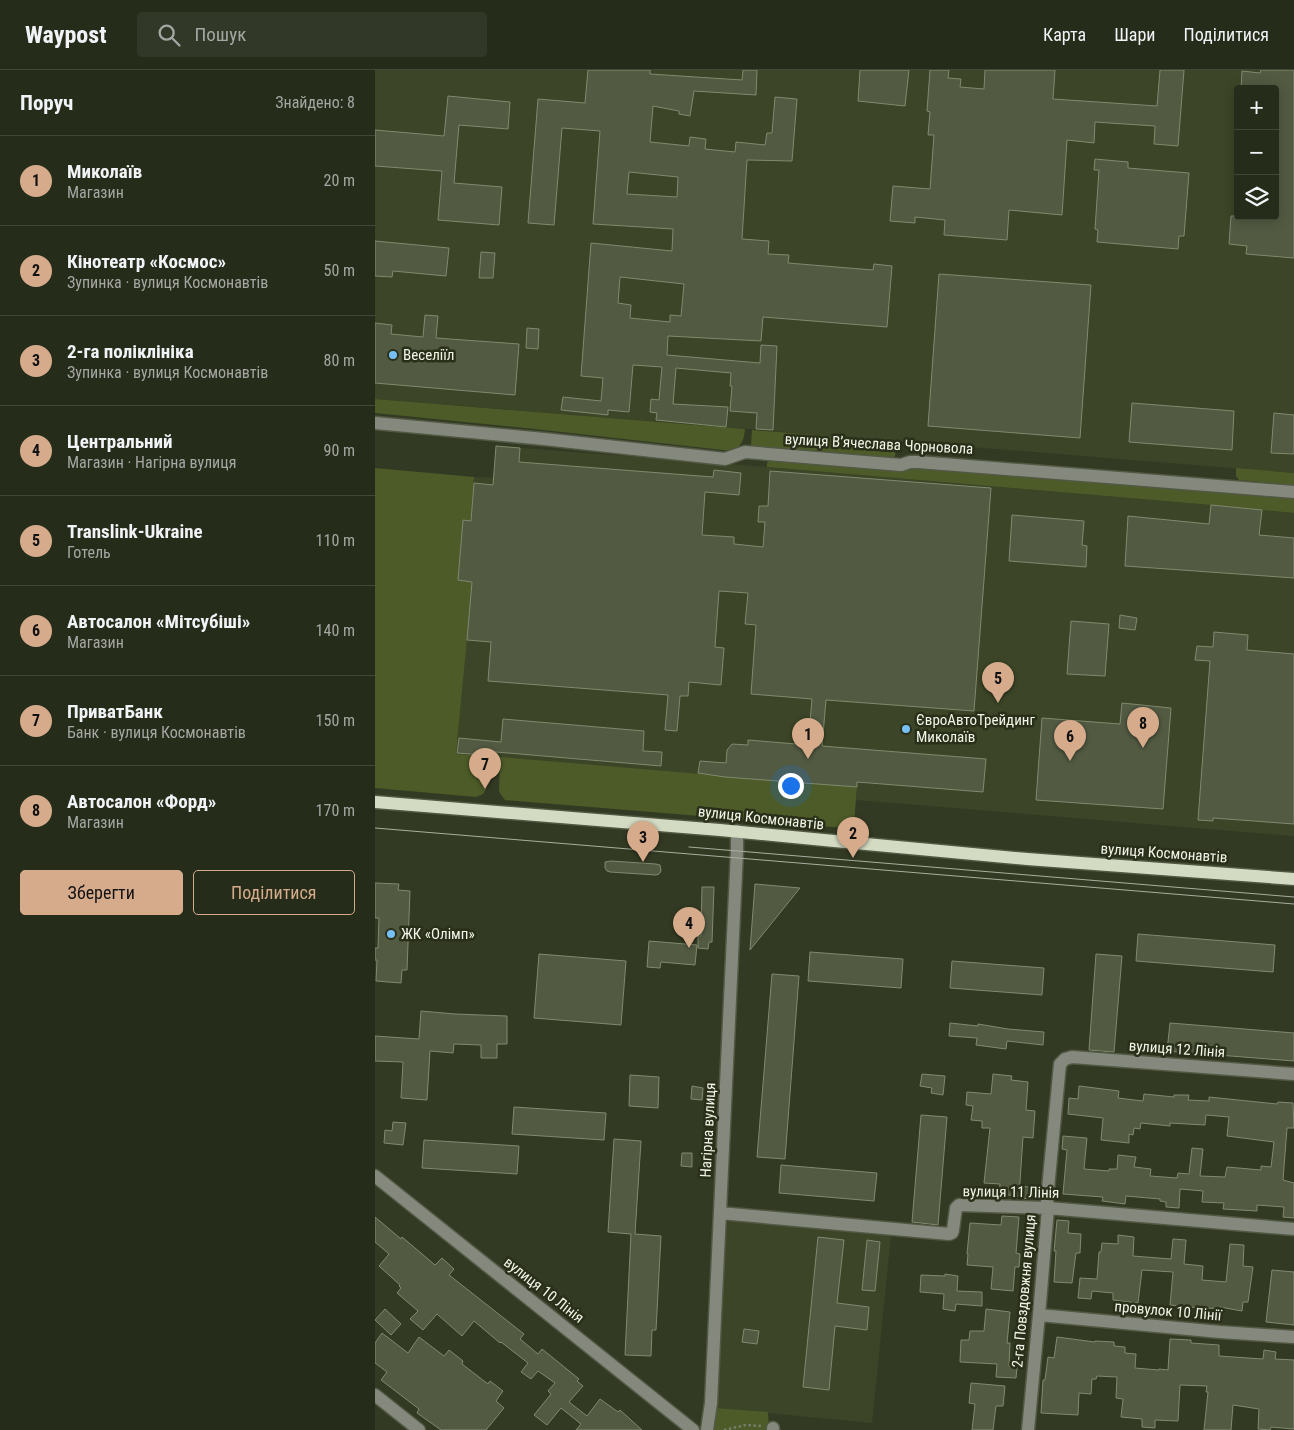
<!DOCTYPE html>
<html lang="uk">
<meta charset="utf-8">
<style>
:root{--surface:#262c1a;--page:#323827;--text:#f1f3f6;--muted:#a4a7a2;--line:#424839;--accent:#d6ab8b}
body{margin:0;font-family:"Roboto Condensed",sans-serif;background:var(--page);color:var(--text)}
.controls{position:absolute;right:15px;top:15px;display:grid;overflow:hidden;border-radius:5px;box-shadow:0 2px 12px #0003}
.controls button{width:45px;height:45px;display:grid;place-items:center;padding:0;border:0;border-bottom:1px solid var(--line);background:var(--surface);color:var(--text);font:25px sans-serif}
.you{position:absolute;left:415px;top:715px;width:18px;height:18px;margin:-12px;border:4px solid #fff;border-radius:50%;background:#1a73e8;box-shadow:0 0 0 8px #1a73e833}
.badge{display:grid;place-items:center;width:32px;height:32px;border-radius:50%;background:var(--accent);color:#111;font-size:16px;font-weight:700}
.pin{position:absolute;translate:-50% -41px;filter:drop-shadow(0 1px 2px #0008)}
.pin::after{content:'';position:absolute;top:26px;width:18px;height:15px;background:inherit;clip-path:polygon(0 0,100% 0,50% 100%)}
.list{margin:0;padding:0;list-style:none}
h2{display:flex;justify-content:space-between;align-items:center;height:65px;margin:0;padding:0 20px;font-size:21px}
h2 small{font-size:16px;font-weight:400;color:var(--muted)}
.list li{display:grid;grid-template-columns:32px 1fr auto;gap:15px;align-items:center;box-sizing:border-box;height:90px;padding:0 20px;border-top:1px solid var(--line)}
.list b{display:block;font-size:19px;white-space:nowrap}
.list p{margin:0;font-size:16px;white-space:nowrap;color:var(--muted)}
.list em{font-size:16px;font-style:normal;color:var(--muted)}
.actions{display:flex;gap:10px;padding:15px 20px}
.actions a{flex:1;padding:11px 0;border:1px solid var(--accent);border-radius:5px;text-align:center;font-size:18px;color:var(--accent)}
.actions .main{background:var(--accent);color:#111}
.icon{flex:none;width:28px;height:28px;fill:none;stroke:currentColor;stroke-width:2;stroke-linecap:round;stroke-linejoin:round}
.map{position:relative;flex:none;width:919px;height:1360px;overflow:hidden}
header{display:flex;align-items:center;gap:30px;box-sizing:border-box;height:70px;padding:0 25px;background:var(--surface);border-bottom:1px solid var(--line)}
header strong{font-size:24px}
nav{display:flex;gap:28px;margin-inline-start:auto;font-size:18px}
.search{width:350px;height:45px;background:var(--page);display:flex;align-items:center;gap:12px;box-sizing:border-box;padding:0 18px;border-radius:5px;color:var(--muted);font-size:19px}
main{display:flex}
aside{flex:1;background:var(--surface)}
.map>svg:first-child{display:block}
.built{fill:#3c4527;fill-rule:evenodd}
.green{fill:#4d5b28}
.building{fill:#525a42;stroke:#81896f;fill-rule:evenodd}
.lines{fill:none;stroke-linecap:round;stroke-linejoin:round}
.minor-casing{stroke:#515843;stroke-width:15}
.major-casing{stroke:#515843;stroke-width:15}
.path{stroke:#767c69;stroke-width:2.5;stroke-dasharray:2.5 2.5;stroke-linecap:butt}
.minor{stroke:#85897d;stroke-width:12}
.major{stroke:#d3dbc3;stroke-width:12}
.tram{stroke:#a8ae9d;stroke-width:1}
.poi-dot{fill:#76c0f7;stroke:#292f19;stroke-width:2}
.labels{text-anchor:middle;stroke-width:5;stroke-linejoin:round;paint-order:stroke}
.poi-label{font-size:15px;fill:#f1f6e8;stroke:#292f19;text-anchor:start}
.street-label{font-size:15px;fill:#f1f6e8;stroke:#292f19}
</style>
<header>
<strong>Waypost</strong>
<div class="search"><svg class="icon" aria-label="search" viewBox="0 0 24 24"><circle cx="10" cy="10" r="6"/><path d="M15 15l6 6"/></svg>Пошук</div>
<nav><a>Карта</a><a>Шари</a><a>Поділитися</a></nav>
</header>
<main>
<aside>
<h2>Поруч<small>Знайдено: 8</small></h2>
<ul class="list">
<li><span class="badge">1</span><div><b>Миколаїв</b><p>Магазин</p></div><em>20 m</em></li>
<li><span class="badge">2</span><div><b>Кінотеатр «Космос»</b><p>Зупинка · вулиця Космонавтів</p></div><em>50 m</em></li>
<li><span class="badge">3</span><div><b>2-га поліклініка</b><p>Зупинка · вулиця Космонавтів</p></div><em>80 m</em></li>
<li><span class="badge">4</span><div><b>Центральний</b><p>Магазин · Нагірна вулиця</p></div><em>90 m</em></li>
<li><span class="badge">5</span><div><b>Translink-Ukraine</b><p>Готель</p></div><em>110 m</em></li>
<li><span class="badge">6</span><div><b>Автосалон «Мітсубіші»</b><p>Магазин</p></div><em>140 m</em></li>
<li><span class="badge">7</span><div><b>ПриватБанк</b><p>Банк · вулиця Космонавтів</p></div><em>150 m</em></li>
<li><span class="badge">8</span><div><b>Автосалон «Форд»</b><p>Магазин</p></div><em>170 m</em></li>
</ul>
<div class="actions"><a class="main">Зберегти</a><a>Поділитися</a></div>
</aside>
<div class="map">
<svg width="919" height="1360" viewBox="0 0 919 1360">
<rect width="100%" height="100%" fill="#333a23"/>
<path class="built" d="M0,0H919V403L0,329ZM863,19H900V146H863Z
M121,376L392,397L836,435L919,443V766L481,730L482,717L81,684L92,570L96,512L83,510L88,450L96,451L99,407L119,408Z
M357,1149L516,1165L497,1353L340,1338L350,1154Z"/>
<path class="green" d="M0,329L370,359C369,370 367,376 357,381L160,359L0,343Z
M377,360L522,371L520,386L517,390L378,377L376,374Z
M398,388L524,401L544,398L919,429V443L836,435L392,397V393Z
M0,398L99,407L96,451H88L83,510L97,512L92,570L81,684L112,686L111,719L108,724L101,727L0,718Z
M861,398L919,403V415L864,410L861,406Z
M125,687L482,717L479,753L474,758H470L130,730L124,722Z
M340,1338L393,1342L394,1360H337Z"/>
<path class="building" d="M213,0H275V4L367,10L368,0H382L381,25L319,21L315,46L304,44V41L278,36L275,72L314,76L315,67L331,69L330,79L360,82L361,72L390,75L392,63H397L400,27L422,29L417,91L372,90L367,169L394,171L393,184L414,185L413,193L498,200L499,194L517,196L512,257L388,247L386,271L293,266L292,285L385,293L386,275L402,276L398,360L381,359L382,343L355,341L357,316H355L356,303L301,298L298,334L353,337L351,357L281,350L282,343L275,342L276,329L284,330L287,297L258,295L254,342L233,340V345L186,340L188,327L226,331L228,308L206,306L216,173L297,181L298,159L218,154L225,61L187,58L179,155L153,153L163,29L210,33ZM254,102L303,107L302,127L252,124ZM245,207L309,214L306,246L295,245V252L255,248L256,235L243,233Z
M485,0H534L530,36L483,31Z
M555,0H574L573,8L586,9L585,17L609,19L610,0H680L678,29L782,36L785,0H809L803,76L779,74L780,56L720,52L719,73L692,70L687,145L634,140L632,170L569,165L570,150L540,147V153L515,151L518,116L555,119L559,65H553L555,42L552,41Z
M886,0H919V188L871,184L872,176L854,174L856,146H900V19H866L867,1L885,3Z
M73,26L135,32L133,59L84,55L79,113L127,117L124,155L63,150L67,101L0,96V60L69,66Z
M720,89L753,92V98L814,103L809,166H804L803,179L722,172L723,160L720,159L724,100H719Z
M0,171L74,178L71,206L18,201L17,207L0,206Z
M106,182L120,183L118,208H104Z
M564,204L716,215L705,368L553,356Z
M50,245L63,246L61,268L144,274L140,325L0,313V253L17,255L16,264L48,267Z
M152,258L164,259L163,279L151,278Z
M757,333L859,341L857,380L754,372Z
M899,343L919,345V384L896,383Z
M121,376L145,378L144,392L338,407L339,400L366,403L364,425L330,422L327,465L359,467V474L388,477L390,452H383L384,436H393L395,401L616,418L599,641L451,630L447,676L611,689L608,722L482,712V717L350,707L323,703L325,691L351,693L352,680L357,674L373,675V670L433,675L437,629L376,624L381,555L370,554L373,523L344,521L340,577L349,578L346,615L314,612L313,626H305L302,661L290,660L293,625L113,611L116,572L92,570L97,512L83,510L88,450L96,451L99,413L118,415Z
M836,435L887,440L884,465L919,468V508L750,496L753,446L834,454Z
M637,445L709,451L707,475L712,476L711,497L634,491Z
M745,545L762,548L760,560L744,558Z
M696,551L734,554L730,606L692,604Z
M839,562L873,565L872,580L919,584V754L838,748V751L823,750L835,591L820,590L822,576L838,577Z
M747,633L796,638L788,739L661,730L667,648L745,654Z
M128,649L269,661L268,681L287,682L286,696L109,681V685L82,683L84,668L126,672Z
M236,791L281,794L285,795L286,801L284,804L281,805L235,802L232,801L230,798V792Z
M0,813L24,814L23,820L35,821L32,900H27L26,913L1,911L2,890H0V878H3L4,848H0Z
M380,814L425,818L375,880Z
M327,817H339L337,872H334L333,879L323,878V866H326Z
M763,864L900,875L898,902L761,891Z
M274,871L322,875L320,895L286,892L285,898L272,897Z
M435,882L528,889L526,918L433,911Z
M164,884L251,891L246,955L159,948Z
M721,884L747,886L739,982L714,980Z
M577,891L669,898L667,925L575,918Z
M397,904L424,906L410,1089L382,1087Z
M46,941L80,944L132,946V974H122V988H106V975L79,974L78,983L55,981L52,1030L26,1028L28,992L0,991V966L44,969Z
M575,953L603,956V954L633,959L669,962L668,975L632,971L631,979L601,975L602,968L574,966Z
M795,953L919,963V991L792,981Z
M547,1004L570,1006L568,1025L556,1023L557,1018L545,1016Z
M618,1004L637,1006L636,1010L653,1012L651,1040L660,1041L658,1068L648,1067L644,1126L624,1124L625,1114L609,1113L615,1058H607V1051L596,1050L598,1036L591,1035L592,1022L616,1024Z
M255,1005L284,1007L283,1038L254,1036Z
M317,1016L328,1018L327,1030L316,1029Z
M704,1016L744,1021L743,1028L768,1031L769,1024L799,1027V1025H814L813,1030L834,1031V1027L902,1034L903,1032L918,1033L919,1058H912L908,1110L919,1113V1148L908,1147L909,1137L882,1135V1141L848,1139L849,1133L827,1132L828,1121L805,1119L804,1138L791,1137V1132L785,1131V1129L751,1126L750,1134L727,1131L728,1127L688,1124L692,1080L687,1079L688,1066L712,1068L709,1099L734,1101V1099H742L743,1085L761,1087L759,1097L776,1099L775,1106L802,1108L803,1103L814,1104L817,1078L828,1079L825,1106L850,1107L852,1097L886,1100V1096L896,1097L899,1072L852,1066L854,1047L831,1045L830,1055L795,1053V1056L766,1053L765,1059L759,1058L758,1065L754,1064V1073L726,1070L728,1048L693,1044L694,1028L703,1029Z
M139,1037L231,1043L229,1070L137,1064Z
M546,1045L572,1047L563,1155L537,1152Z
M18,1052L31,1053L28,1075L9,1073L10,1060L17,1061Z
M239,1069L266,1071L260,1164L286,1166L281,1260H277L276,1286L250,1285L256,1164L233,1162Z
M49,1070L144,1076L142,1104L47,1098Z
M307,1083H317V1097L306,1096Z
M406,1095L502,1103L499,1131L404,1123Z
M647,1116L658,1118L656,1129L646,1128Z
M627,1146L644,1147L641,1183L645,1184L644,1197H640L638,1221L616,1219L618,1197L592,1195L593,1184H592L595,1153L626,1155Z
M0,1147L26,1169L27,1167L60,1195L67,1188L79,1199L74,1205L149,1264L145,1269L163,1284L167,1279L204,1309L202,1311L208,1316L194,1332L212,1346L225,1329L243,1342L245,1340L267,1360H201L206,1354L186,1338L172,1355L159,1345L176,1324L173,1321L180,1313L163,1301L156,1309L146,1302L153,1293L126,1272L125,1273L99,1251L87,1266L62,1244L48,1260L35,1249L43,1241L22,1223L26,1218L24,1216L25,1215L4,1196L14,1184L0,1172Z
M682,1150L694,1151L693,1163L706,1164L705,1183H701L697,1213L679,1212L681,1181H679Z
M743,1165L759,1167L758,1186L796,1189L798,1169L811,1170L809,1194L828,1196L827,1210L851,1212L855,1174L869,1175L868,1196L878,1197L873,1232H868L867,1241L845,1237V1239L834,1238V1239L795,1235L798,1202L767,1200L763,1233L738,1230V1223L717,1221L716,1229L703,1228L705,1208L722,1209L724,1182H726L727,1173L743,1174Z
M443,1167L469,1170L462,1233L494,1237L492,1260L460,1256L454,1320L428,1317Z
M492,1170L505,1172L500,1221L487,1220Z
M897,1200L919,1202V1255L891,1252Z
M570,1204L583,1206L582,1221L607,1222V1236L581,1234L580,1241L568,1239L569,1224L545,1222L546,1205L570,1206Z
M10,1239L26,1254L16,1265L0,1250Z
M611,1239L635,1242L632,1273H635L634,1296L642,1297L641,1308L621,1307L622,1294L585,1292L586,1270H594L595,1261H609Z
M369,1259L384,1261L382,1274L367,1272Z
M7,1263L33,1283L44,1267L69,1286L74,1280L88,1291L87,1294L113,1314L115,1311L128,1321L121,1331L129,1338L111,1360H66L42,1343L44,1339L6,1310L12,1302L0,1293V1273Z
M682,1267L720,1272V1271L739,1272V1276L750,1277V1283L761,1284L760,1298L784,1300V1299L793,1300L795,1269L816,1270V1273L844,1275V1286L888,1289L889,1280L901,1282L900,1289L919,1290V1359L896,1357L895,1360L883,1359L884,1339L858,1335L856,1360H829L833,1322H831L832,1316L805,1315L803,1351L780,1350V1358L767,1357V1349L746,1347L748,1329L741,1328L742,1307L722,1306L721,1309H717L716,1324L704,1323L703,1345L666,1343L668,1310H670L673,1287L679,1288Z
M596,1313L630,1316L628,1336H621L618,1360H597L600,1334L594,1333Z"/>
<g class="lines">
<g class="minor-casing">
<path id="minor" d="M0,353L169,369L350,389L370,382L526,395L535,392H543L919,422
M0,1106L318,1360
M345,1143L574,1164L577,1163L578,1160L581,1138L584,1135L673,1138L919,1159
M664,1245L845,1262L919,1267
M0,1325L44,1360
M398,1358V1360
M332,1360L336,1333L362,781V761
M653,1360L664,1245L673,1138L672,1129L685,994L690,989L697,987L919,1004"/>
</g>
<g class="major-casing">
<path id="major" d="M0,732L345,760L459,771L652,789L919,809"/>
</g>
<path class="path" d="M349,1360L371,1355L386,1356"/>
<use href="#minor" class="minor"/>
<use href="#major" class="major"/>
<path class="tram" d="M0,758L919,834
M314,777L919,827"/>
</g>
<g class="poi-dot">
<circle cx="18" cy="285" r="5"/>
<circle cx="531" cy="659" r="5"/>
<circle cx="16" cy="864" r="5"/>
</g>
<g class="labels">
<g class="poi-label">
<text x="28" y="290">Веселіїл</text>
<text x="541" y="655">ЄвроАвтоТрейдинг<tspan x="541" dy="17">Миколаїв</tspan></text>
<text x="26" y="869">ЖК «Олімп»</text>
</g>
<g class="street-label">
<text transform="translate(504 374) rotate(3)" y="5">вулиця Вʼячеслава Чорновола</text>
<text transform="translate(386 748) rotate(6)" y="5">вулиця Космонавтів</text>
<text transform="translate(789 783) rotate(4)" y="5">вулиця Космонавтів</text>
<text transform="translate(802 979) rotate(4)" y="5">вулиця 12 Лінія</text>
<text transform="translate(333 1060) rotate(-87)" y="5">Нагірна вулиця</text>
<text transform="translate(636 1122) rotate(1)" y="5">вулиця 11 Лінія</text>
<text transform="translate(169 1220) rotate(38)" y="5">вулиця 10 Лінія</text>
<text transform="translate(649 1221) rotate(-85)" y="5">2-га Повздовжня вулиця</text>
<text transform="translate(793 1241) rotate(5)" y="5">провулок 10 Лінії</text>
</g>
</g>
</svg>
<div class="controls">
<button>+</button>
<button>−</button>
<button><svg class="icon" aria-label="layers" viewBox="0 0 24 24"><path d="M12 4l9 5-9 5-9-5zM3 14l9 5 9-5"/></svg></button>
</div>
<div class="you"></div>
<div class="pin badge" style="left:433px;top:689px">1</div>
<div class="pin badge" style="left:478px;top:788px">2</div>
<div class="pin badge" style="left:268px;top:792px">3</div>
<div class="pin badge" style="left:314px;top:878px">4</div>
<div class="pin badge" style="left:623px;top:633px">5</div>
<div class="pin badge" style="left:695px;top:691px">6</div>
<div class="pin badge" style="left:110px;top:719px">7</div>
<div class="pin badge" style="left:768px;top:678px">8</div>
</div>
</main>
